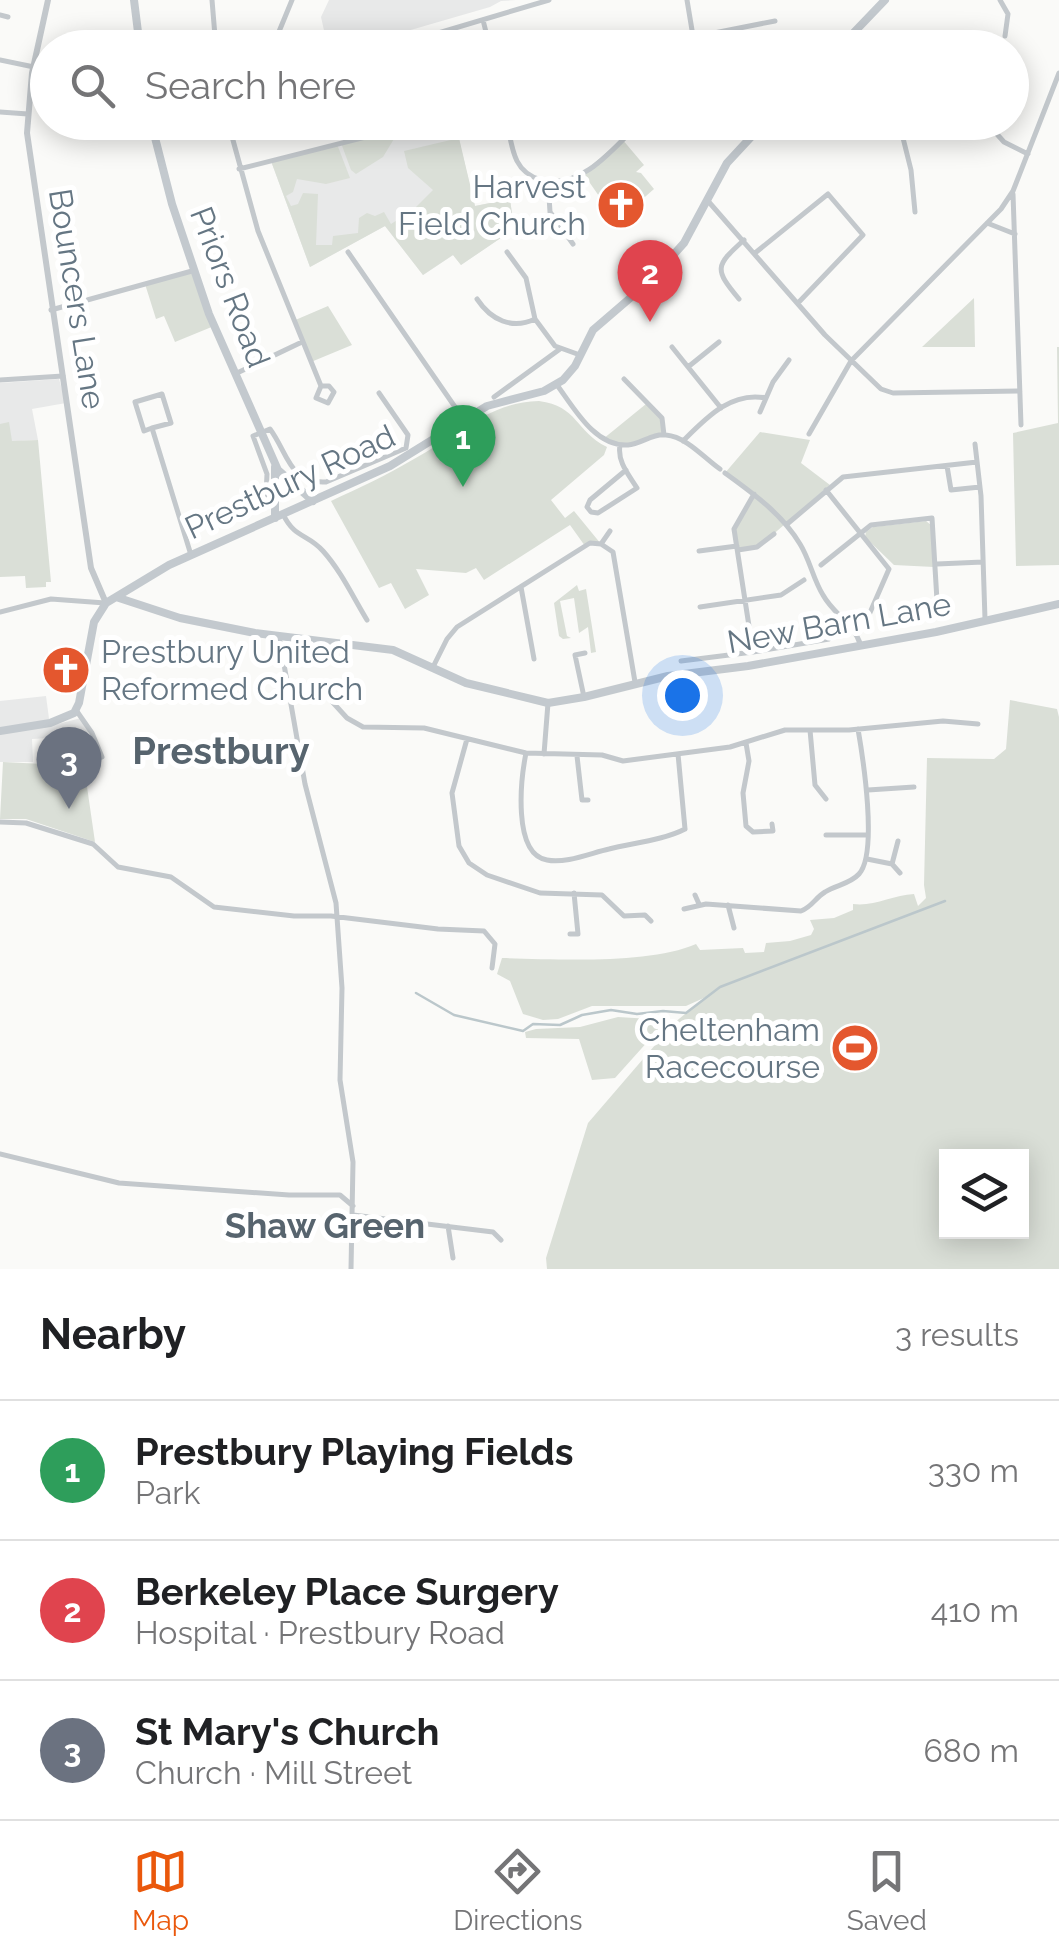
<!DOCTYPE html>
<meta charset="utf-8">
<style>
:root{--surface:#fff;--page:#f6f6f6;--text:#202124;--muted:#757577;--line:#e0e0e0;--accent:#ea580c}
body{margin:0;font-family:Raleway,sans-serif;background:var(--page);color:var(--text)}
.controls{position:absolute;right:30px;bottom:30px;display:grid;overflow:hidden;border-radius:0px;box-shadow:0 5px 25px #0003}
.controls button{width:90px;height:90px;display:grid;place-items:center;padding:0;border:0;border-bottom:2px solid var(--line);background:var(--surface);color:var(--text);font:50px sans-serif}
.you{position:absolute;left:682px;top:695px;width:35px;height:35px;margin:-25px;border:8px solid #fff;border-radius:50%;background:#1a73e8;box-shadow:0 0 0 15px #1a73e833}
.badge{display:grid;place-items:center;width:65px;height:65px;border-radius:50%;background:var(--accent);color:#fff;font-size:32px;font-weight:700}
.pin{position:absolute;translate:-50% -82px;filter:drop-shadow(0 2px 5px #0008)}
.pin::after{content:'';position:absolute;top:52px;width:35px;height:30px;background:inherit;clip-path:polygon(0 0,100% 0,50% 100%)}
.list{margin:0;padding:0;list-style:none}
h2{display:flex;justify-content:space-between;align-items:center;height:130px;margin:0;padding:0 40px;font-size:42px}
h2 small{font-size:32px;font-weight:400;color:var(--muted)}
.list li{display:grid;grid-template-columns:65px 1fr auto;gap:30px;align-items:center;box-sizing:border-box;height:140px;padding:0 40px;border-top:2px solid var(--line)}
.list b{display:block;font-size:38px;white-space:nowrap}
.list p{margin:0;font-size:32px;white-space:nowrap;color:var(--muted)}
.list em{font-size:32px;font-style:normal;color:var(--muted)}
.icon{flex:none;width:55px;height:55px;fill:none;stroke:currentColor;stroke-width:2;stroke-linecap:round;stroke-linejoin:round}
.map{position:relative;flex:none;width:1059px;height:1269px;overflow:hidden}
.search{position:absolute;background:var(--surface);box-shadow:0 5px 25px #0003;left:30px;right:30px;top:30px;height:110px;display:flex;align-items:center;gap:25px;box-sizing:border-box;padding:0 35px;border-radius:55px;color:var(--muted);font-size:38px}
.sheet{height:550px;background:var(--surface)}
nav{display:flex;justify-content:space-around;align-items:center;box-sizing:border-box;height:140px;border-top:2px solid var(--line);background:var(--surface);font-size:28px;color:var(--muted)}
nav a{display:grid;justify-items:center;gap:5px}
nav .on{color:var(--accent)}
.map>svg:first-child{display:block}
.built{fill:#e8e9e9}
.green{fill:#dadfd7;fill-rule:evenodd}
.lines{fill:none;stroke-linecap:round;stroke-linejoin:round}
.stream{stroke:#bbc7cb;stroke-width:2.5}
.pedestrian{stroke:#c3c8cc;stroke-width:4}
.minor{stroke:#c3c8cc;stroke-width:5}
.tertiary{stroke:#c3c8cc;stroke-width:6}
.secondary{stroke:#c3c9ce;stroke-width:8}
.labels{text-anchor:middle;stroke-width:10;stroke-linejoin:round;paint-order:stroke}
.poi-label{font-size:32px;fill:#657683;stroke:#fff;text-anchor:end}
.street-label{font-size:32px;fill:#657683;stroke:#fff}
.neighbourhood-label{font-size:35px;font-weight:bold;fill:#57646e;stroke:#fff}
.quarter-label{font-size:38px;font-weight:bold;fill:#57646e;stroke:#fff}
</style>
<div class="map">
<svg width="1059" height="1269" viewBox="0 0 1059 1269">
<rect width="100%" height="100%" fill="#fafaf8"/>
<path class="built" d="M329,0H516L501,1L490,7L352,47L328,48L321,17Z
M425,123H455L475,206L510,199L514,229L461,265L453,255L423,275L385,226L310,267L271,161Z
M59,379L66,403L32,409L38,440L0,442V383Z
M46,696L50,726L81,718L89,732L81,736L32,739L33,762H0V701Z"/>
<path class="green" d="M400,129L383,157L356,174L351,170L341,143Z
M459,138L475,206L510,199L514,229L461,265L453,255L423,275L385,226L310,267L271,161L337,144L350,178L326,184L297,179L293,192L286,196L291,206L298,204L303,193L318,194L316,245H332L333,236L358,233L359,218L367,213L375,216L384,212L391,224L414,209L433,190L408,168L404,151Z
M622,139L644,165L636,172L641,173L654,189L638,203L629,200L618,186L601,199L583,173Z
M192,271L214,326L175,342L164,316L156,319L145,284Z
M974,298L975,347H922Z
M328,306L352,345L311,362L293,321Z
M1057,347H1059V565L1016,566L1013,433L1058,423Z
M539,401C578,406 575,431 607,447L604,455L551,500L565,518L574,511L601,544L585,546L570,525L484,580L476,568L466,573L416,569L429,595L405,609L391,583L379,588L331,501C359,488 387,475 414,459C456,436 489,402 539,401Z
M646,404L662,418L664,435L629,445L603,439Z
M9,422L12,441L38,440L51,582H46V587L26,588L25,576L0,577V424Z
M760,432L810,440L801,463L830,485L762,544L738,550L734,529L754,495L725,473Z
M926,521L931,525L934,567L894,565L865,537L866,532L873,527Z
M577,585L579,591L586,589L596,652L591,653L588,627L579,633L574,598L560,601L567,636L571,638L563,639L559,636L554,603Z
M1010,700L1057,709L1059,717V1269H547L546,1258L588,1123L674,1023L706,997L686,1006H592L558,1019L543,1020L523,1014L510,981L497,974L502,958C555,959 648,965 696,944L700,950L743,948L745,953L764,952L766,943L790,941L811,935L814,929L810,920L834,918L853,910V904C873,907 893,895 914,894L918,906L926,898L924,885L927,758L994,759L1006,749ZM946,1156H1022V1232H946Z
M3,762L84,766L95,842L26,819H0Z
M618,1017L667,1020L615,1078L592,1080L579,1039L526,1038L525,1032L536,1029L580,1027Z"/>
<g class="lines">
<path class="stream" d="M416,993L454,1015L523,1031L533,1024L560,1025L582,1015L611,1010L637,1014L663,1011L686,1013L720,987L945,901"/>
<path class="pedestrian" d="M367,122L371,136"/>
<path class="minor" d="M212,0L216,48
M687,0L695,48
M1000,0L1008,14L1005,36
M0,15L8,17
M483,20L490,48
M850,36L862,48
M694,37L775,21
M278,48V34L292,0
M388,48L549,0
M0,60L34,67
M0,112L28,114
M228,122L258,231L321,386H329L334,392L328,403L316,398L321,386
M493,122L502,129L523,122
M507,122C510,135 511,149 517,161C522,171 531,177 541,180C581,191 615,147 640,122
M899,122L911,170L915,212
M986,122L1004,142L1028,154
M239,169L425,122
M548,181L550,212L573,244
M1013,194L1021,425
M708,201L825,335L881,389L893,393L1020,391
M987,223L1015,234
M348,252L464,420
M507,252L526,278L535,319L555,346L580,355
M755,253L828,194L863,235L798,303
M477,299C491,320 512,330 535,319
M739,299C714,269 715,266 744,240
M51,310L192,271
M719,342L688,367L721,408
M672,347L688,367
M237,373L302,342
M624,379L662,418L664,435
M0,380L63,376
M557,385C574,408 595,447 628,445C641,444 653,433 666,435C687,437 704,458 720,469
M494,397L560,349
M760,412L773,382L789,360
M152,428L144,431L135,402L162,394L171,423L152,428L191,555
M809,434L851,361L1001,209L1013,191L1059,73
M683,441C706,418 731,391 766,398
M975,444L981,496L985,619
M620,445C617,462 629,475 637,488L598,513L591,512L587,507L590,500L626,470
M947,466L951,490L980,487
M725,473C754,494 782,514 800,544C810,560 813,579 823,595C834,615 854,623 861,646
M826,490L889,569L865,624
M754,494L734,529L753,652L829,639
M266,495L267,474L253,436L270,429C288,453 289,484 326,482L406,448L408,435L379,393
M283,514C294,538 308,534 323,551C341,571 353,597 367,620
M786,525L843,477L977,462
M601,544L610,531
M738,550L757,547L774,534
M699,551L737,546
M937,564L983,562
M821,565L871,525L932,518L938,617
M521,587L534,659
M700,607L781,595L804,580
M0,612L51,599L105,603
M279,636L305,784L336,903L342,988L340,1080L353,1162L351,1269
M681,661L753,652
M433,667L447,639L457,627L590,543L601,544L613,552L635,682
M287,685L316,684L347,718L363,727L424,728L526,753L602,755L623,761L730,747L785,730H849L943,721L978,724
M584,697L575,655L585,653
M76,710L92,733L102,757
M810,730L815,785L826,799
M467,739L452,793L459,846L469,863L487,875L540,893L602,895L624,916L645,915L651,921
M746,743L749,761L743,793L746,826L753,832L773,831L772,824
M526,753C521,778 512,854 547,860C565,864 591,853 609,849C633,843 664,840 685,829
M544,754L548,703
M678,754L685,829
M577,756L582,800H588
M868,790L914,787
M0,822L26,823L93,844L118,867L171,877L214,907L294,916H331L438,929L484,931L495,944L492,968
M826,835H866
M867,859L892,864L898,841
M892,864L900,873
M695,895L699,904
M728,905L734,928
M684,909L706,904L801,911C812,907 815,898 825,892C836,885 850,884 859,874C878,853 863,758 858,729
M570,934H578L574,893
M0,1154L119,1183L289,1195H340L353,1206
M353,1215L493,1232L501,1240
M448,1226L453,1258"/>
<path class="tertiary" d="M48,0L32,73L27,133L91,568L106,603"/>
<path class="secondary" d="M134,0L140,48
M839,48L885,0
M151,122L172,204L209,314L278,470L313,501
M275,467V518
M119,598L180,618L255,633L393,650L466,683L548,703L584,697L668,676L748,666L936,632L1059,604
M0,731L50,723L74,713L79,703L94,622L106,603L169,565L390,466L487,406L544,391L563,380L575,366L593,330L650,281L684,243L727,163L765,122"/>
</g>
<defs>
<g id="church-disc" transform="scale(2.5)"><circle r="9.5" fill="#e4572e" stroke="#fff"/><path d="M-1.2-6h2.4v3.5h3.3v2.4h-3.3V6h-2.4V-.1h-3.3v-2.4h3.3Z" fill="#fff"/></g>
<g id="stadium-disc" transform="scale(2.5)"><circle r="9.5" fill="#e4572e" stroke="#fff"/><path d="M0-5a6.5 5 0 1 0 0 10a6.5 5 0 1 0 0-10ZM-3.5-1.8h7v3.6h-7Z" fill="#fff"/></g>
</defs>
<g fill-rule="evenodd">
<use href="#church-disc" x="621" y="205"/>
<use href="#church-disc" x="66" y="670"/>
<use href="#stadium-disc" x="855" y="1048"/>
</g>
<g class="labels">
<g class="poi-label">
<text x="586" y="198">Harvest<tspan x="586" dy="37">Field Church</tspan></text>
<text x="101" y="663" text-anchor="start">Prestbury United<tspan x="101" dy="37">Reformed Church</tspan></text>
<text x="820" y="1041">Cheltenham<tspan x="820" dy="37">Racecourse</tspan></text>
</g>
<g class="street-label">
<text transform="translate(230 287) rotate(69)" y="11">Priors Road</text>
<text transform="translate(77 299) rotate(81)" y="11">Bouncers Lane</text>
<text transform="translate(290 482) rotate(-25)" y="11">Prestbury Road</text>
<text transform="translate(839 623) rotate(-10)" y="11">New Barn Lane</text>
</g>
<g class="neighbourhood-label">
<text x="325" y="1238">Shaw Green</text>
</g>
<g class="quarter-label">
<text x="221" y="764">Prestbury</text>
</g>
</g>
</svg>
<div class="controls">
<button><svg class="icon" aria-label="layers" viewBox="0 0 24 24"><path d="M12 4l9 5-9 5-9-5zM3 14l9 5 9-5"/></svg></button>
</div>
<div class="you"></div>
<div class="pin badge" style="left:463px;top:487px;background:#2e9e5b">1</div>
<div class="pin badge" style="left:650px;top:322px;background:#e0444e">2</div>
<div class="pin badge" style="left:69px;top:809px;background:#6b7280">3</div>
<div class="search"><svg class="icon" aria-label="search" viewBox="0 0 24 24"><circle cx="10" cy="10" r="6"/><path d="M15 15l6 6"/></svg>Search here</div>
</div>
<section class="sheet">
<h2>Nearby<small>3 results</small></h2>
<ul class="list">
<li><span class="badge" style="background:#2e9e5b">1</span><div><b>Prestbury Playing Fields</b><p>Park</p></div><em>330 m</em></li>
<li><span class="badge" style="background:#e0444e">2</span><div><b>Berkeley Place Surgery</b><p>Hospital · Prestbury Road</p></div><em>410 m</em></li>
<li><span class="badge" style="background:#6b7280">3</span><div><b>St Mary's Church</b><p>Church · Mill Street</p></div><em>680 m</em></li>
</ul>
</section>
<nav>
<a class="on"><svg class="icon" aria-label="map" viewBox="0 0 24 24"><path d="M3 6l6-2 6 2 6-2v14l-6 2-6-2-6 2zM9 4v14M15 6v14"/></svg>Map</a>
<a><svg class="icon" aria-label="directions" viewBox="0 0 24 24"><path d="M12 3l9 9-9 9-9-9zM9 14v-3h6M13 9l2 2-2 2"/></svg>Directions</a>
<a><svg class="icon" aria-label="saved" viewBox="0 0 24 24"><path d="M7 4h10v16l-5-4-5 4z"/></svg>Saved</a>
</nav>
